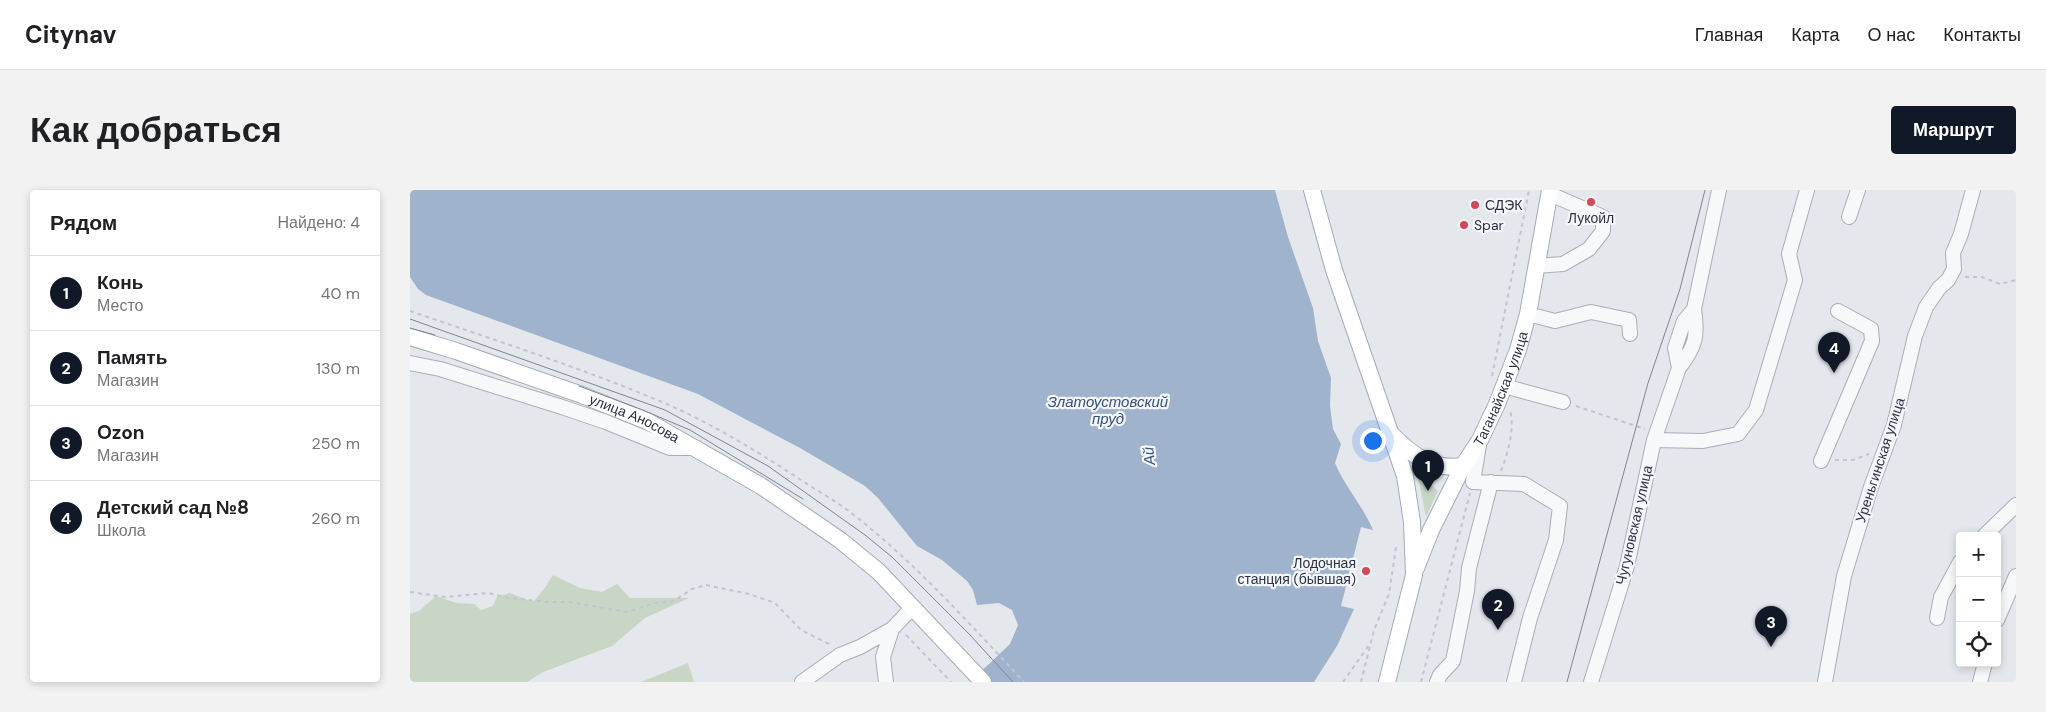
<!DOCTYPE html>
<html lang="ru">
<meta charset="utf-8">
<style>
:root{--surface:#fff;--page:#f2f2f2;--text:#202124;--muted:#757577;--line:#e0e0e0;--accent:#111827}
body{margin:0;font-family:"DM Sans",sans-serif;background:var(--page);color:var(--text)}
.controls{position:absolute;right:15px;bottom:15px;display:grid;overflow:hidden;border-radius:5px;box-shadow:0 2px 8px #0003}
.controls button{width:45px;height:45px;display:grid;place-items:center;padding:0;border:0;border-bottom:1px solid var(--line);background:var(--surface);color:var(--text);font:25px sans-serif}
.you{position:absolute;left:962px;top:250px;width:18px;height:18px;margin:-12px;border:4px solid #fff;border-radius:50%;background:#1a73e8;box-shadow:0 0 0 8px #1a73e833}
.badge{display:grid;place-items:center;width:32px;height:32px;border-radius:50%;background:var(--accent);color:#fff;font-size:16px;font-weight:700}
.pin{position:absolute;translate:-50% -41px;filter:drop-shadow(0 1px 2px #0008)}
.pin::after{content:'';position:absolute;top:26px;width:18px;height:15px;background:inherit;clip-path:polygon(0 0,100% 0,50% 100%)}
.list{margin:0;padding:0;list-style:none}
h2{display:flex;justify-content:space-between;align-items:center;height:65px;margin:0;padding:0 20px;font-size:21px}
h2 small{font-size:16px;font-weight:400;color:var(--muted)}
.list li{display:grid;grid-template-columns:32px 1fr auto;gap:15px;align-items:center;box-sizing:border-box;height:75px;padding:0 20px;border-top:1px solid var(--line)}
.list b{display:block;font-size:19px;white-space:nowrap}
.list p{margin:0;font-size:16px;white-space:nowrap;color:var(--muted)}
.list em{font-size:16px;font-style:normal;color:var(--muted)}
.icon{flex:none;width:28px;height:28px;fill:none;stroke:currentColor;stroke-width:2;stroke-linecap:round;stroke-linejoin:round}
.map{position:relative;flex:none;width:1606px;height:492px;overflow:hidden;border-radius:5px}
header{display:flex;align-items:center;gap:30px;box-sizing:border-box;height:70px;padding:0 25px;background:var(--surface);border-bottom:1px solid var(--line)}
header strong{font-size:24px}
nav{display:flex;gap:28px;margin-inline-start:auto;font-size:18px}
.intro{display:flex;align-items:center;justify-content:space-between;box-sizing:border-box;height:120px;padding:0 30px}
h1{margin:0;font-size:35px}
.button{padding:12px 22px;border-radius:5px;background:var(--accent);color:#fff;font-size:18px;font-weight:700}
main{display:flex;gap:30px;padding:0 30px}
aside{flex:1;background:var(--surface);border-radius:5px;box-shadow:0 2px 8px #0003}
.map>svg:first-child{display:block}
.green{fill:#c9d6c5}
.water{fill:#9fb4cc}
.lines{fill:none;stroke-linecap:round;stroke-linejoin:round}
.minor-casing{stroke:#a9aeb7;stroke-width:16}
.major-casing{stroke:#a3abb8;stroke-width:18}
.path{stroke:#c2c5cb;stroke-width:2;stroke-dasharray:4 4;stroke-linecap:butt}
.minor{stroke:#f7f8fa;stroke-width:14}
.major{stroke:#fff;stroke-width:16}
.tram{stroke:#7d8696;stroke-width:1}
.poi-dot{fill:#d1495b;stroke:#f4f6f9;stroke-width:2}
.labels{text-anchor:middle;stroke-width:4.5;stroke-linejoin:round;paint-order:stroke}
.poi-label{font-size:14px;fill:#2b3445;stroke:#f4f6f9;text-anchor:start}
.street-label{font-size:14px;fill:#2b3445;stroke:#f4f6f9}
.water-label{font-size:15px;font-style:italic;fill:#34527a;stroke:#f4f6f9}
</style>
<header>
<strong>Citynav</strong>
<nav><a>Главная</a><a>Карта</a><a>О нас</a><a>Контакты</a></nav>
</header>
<div class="intro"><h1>Как добраться</h1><a class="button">Маршрут</a></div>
<main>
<aside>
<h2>Рядом<small>Найдено: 4</small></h2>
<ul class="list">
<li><span class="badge">1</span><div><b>Конь</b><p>Место</p></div><em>40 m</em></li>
<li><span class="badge">2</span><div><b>Память</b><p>Магазин</p></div><em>130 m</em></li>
<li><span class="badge">3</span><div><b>Ozon</b><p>Магазин</p></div><em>250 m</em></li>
<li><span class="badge">4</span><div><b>Детский сад №8</b><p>Школа</p></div><em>260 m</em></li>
</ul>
</aside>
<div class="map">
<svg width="1606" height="492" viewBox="0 0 1606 492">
<rect width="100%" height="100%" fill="#e4e7ec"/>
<path class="green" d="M1007,282L1028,301L1016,327Z
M143,385L170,398L192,402L207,394L220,408H279L235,428L202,456L133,482L117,492H0V424L9,421L26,406L47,413L64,414L71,420L83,416L87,407L100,403L123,412L134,399Z
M278,473L284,492H231Z"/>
<path class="water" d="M0,0H865L878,47L903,118L908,151L921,188L920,216L923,239L931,254L925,273C935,297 953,316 963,340L951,337L931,416L944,419L927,456L904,492H560L600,454L608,435L602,420L589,413L567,415L563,400L557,391L532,370L507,356L468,308L455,296L390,258L288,204L16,105L8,99L0,87Z"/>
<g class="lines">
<g class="minor-casing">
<path id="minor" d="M1439,27L1448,0
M1126,76L1153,74L1179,59L1193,41V27L1140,4
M1118,124L1145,131L1181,122L1219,130L1220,144
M0,173L30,179L152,217L196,232L260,258H287
M1269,178C1286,156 1288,146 1284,119
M1094,196L1153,212
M1244,250L1293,251L1328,244L1346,220L1385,90L1379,64L1397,0
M1069,255L1063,292L1114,294L1150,316L1146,350L1120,428L1104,492
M1411,271L1462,151L1461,139L1428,121
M1574,346L1606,315
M1527,428L1531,407L1550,372
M1587,430L1606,386
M392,492L430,465L450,457L482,439L503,417
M476,492L473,467L482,439
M1027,492L1030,485L1043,471L1057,401L1059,378L1081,292
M1181,492L1217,376L1244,250L1269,178L1265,158L1274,131L1284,119L1309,0
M1415,492L1434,386L1461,297L1484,235L1505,146L1516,117L1529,98L1538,90L1544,79L1543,63L1551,44L1563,0
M1570,492L1575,473"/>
</g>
<g class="major-casing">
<g id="major">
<path d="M902,0L924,80L995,286L1002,332L1004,385L977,492"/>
<path id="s1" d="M0,147L46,161L172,205L237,231L351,296L430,350L469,382L573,492"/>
<path d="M981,244C1003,266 1021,280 1053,276"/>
<path id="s2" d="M1006,378L1021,340L1053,276L1070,250L1087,214L1108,160L1118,124L1140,0"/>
</g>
</g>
<path class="path" d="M1555,87H1572L1590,94L1606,90
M0,121C82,149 165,176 245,209C298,231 347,261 394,292C411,303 429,313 444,325C506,374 560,434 614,492
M1082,186L1119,0
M1166,216L1235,239
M1425,270H1443L1459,264
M1091,281C1098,263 1105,238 1100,220
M0,402L35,407L78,403L99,408L138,412H159L217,422L245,413L264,411L282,399L296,395L339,404L365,413L391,440L421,455
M496,445L541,492
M933,492L959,455
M951,492L964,440L979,404L986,357
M1011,492L1060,303"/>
<use href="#minor" class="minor"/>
<use href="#major" class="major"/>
<path class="tram" d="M0,129L255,220L358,276L455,345L482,367L560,445L603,492
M0,138L25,145
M169,196L235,221L280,240L393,309
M1157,492L1238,193L1270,99L1295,0"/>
</g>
<g class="poi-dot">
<circle cx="1181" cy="12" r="5"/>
<circle cx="1065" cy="15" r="5"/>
<circle cx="1054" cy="35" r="5"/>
<circle cx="956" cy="381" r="5"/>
</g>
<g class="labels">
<g class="poi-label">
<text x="1075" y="20">СДЭК</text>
<text x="1181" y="33" text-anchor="middle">Лукойл</text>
<text x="1064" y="40">Spar</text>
<text x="946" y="378" text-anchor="end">Лодочная<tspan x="946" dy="16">станция (бывшая)</tspan></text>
</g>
<g class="street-label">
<text dy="5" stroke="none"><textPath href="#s2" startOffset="199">Таганайская улица</textPath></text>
<text dy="5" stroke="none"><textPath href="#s1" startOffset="239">улица Аносова</textPath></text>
<text transform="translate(1470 270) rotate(-72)" y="5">Уреньгинская улица</text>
<text transform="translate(1224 335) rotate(-77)" y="5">Чугуновская улица</text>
</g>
<g class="water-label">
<text x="698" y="217">Златоустовский<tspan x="698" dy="17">пруд</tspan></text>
<text transform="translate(739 266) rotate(-96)" y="5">Ай</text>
</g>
</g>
</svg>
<div class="controls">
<button>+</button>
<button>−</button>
<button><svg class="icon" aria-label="locate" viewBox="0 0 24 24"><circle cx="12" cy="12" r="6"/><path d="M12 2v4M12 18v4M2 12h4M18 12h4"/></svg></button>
</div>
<div class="you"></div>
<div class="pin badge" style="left:1018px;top:301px">1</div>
<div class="pin badge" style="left:1088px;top:440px">2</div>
<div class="pin badge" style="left:1361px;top:457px">3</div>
<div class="pin badge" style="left:1424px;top:183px">4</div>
</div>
</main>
